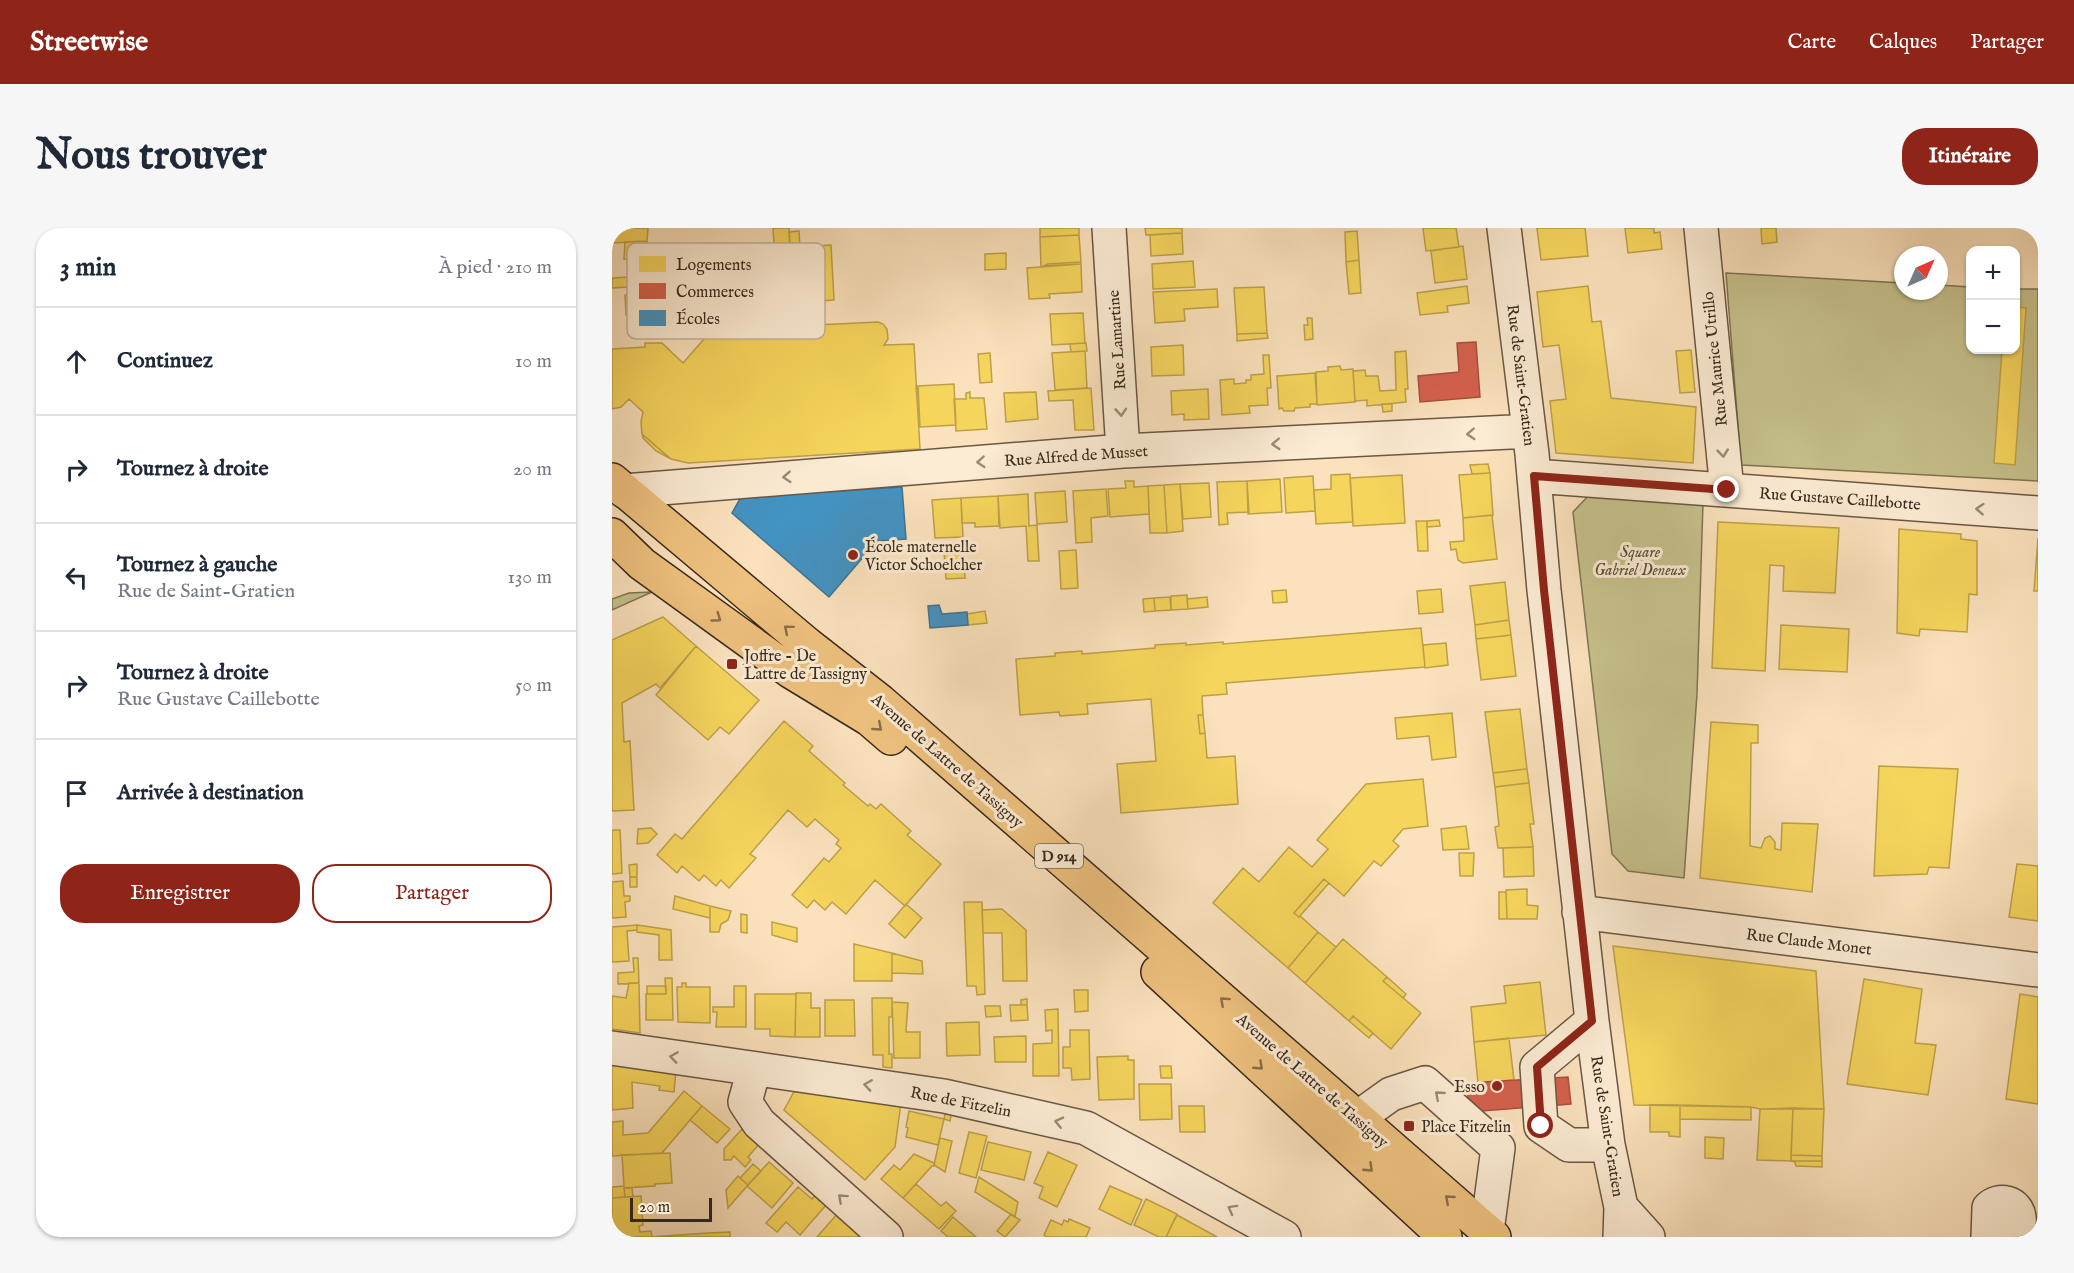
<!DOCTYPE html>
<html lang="fr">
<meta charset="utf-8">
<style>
:root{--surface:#fff;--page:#f6f6f7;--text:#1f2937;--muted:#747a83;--line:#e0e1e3;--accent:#8f2418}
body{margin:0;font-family:"IM FELL English",serif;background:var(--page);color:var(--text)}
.controls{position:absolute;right:18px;top:18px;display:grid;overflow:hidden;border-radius:12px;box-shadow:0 2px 4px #0004}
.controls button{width:54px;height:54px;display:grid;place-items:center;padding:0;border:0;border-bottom:2px solid var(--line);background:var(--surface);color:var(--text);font:30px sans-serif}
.compass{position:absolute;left:1282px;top:18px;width:54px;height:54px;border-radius:50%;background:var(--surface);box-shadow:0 2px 4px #0004;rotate:45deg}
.scale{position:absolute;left:18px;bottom:15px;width:82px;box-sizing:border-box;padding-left:6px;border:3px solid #39291c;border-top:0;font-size:16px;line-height:21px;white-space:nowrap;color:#39291c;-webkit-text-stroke:4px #fcecd4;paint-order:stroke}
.stop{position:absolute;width:18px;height:18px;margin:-14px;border:4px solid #8f2418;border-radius:50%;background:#fff}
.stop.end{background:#8f2418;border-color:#fff;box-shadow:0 2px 6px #0008}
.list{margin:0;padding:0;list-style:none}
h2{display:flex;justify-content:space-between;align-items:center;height:78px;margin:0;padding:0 24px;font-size:26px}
h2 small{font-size:20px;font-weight:400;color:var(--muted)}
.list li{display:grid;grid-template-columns:39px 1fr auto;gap:18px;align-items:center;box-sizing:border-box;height:108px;padding:0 24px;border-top:2px solid var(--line)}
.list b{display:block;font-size:22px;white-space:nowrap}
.list p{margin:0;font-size:20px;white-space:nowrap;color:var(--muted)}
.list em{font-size:20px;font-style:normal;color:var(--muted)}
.actions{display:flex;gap:12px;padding:18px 24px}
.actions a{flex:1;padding:14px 0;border:2px solid var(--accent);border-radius:24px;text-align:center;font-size:21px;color:var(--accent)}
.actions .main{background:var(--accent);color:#fff}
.icon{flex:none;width:33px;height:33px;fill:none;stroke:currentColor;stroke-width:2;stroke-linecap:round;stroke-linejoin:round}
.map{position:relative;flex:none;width:1426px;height:1009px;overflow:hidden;border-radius:24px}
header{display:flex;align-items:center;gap:36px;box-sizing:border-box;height:84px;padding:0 30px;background:var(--accent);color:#fff}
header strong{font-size:28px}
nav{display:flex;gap:33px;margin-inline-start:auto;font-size:21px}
.intro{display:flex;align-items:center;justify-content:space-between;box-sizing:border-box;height:144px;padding:0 36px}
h1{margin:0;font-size:42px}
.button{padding:15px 27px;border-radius:24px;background:var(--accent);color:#fff;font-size:21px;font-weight:700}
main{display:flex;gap:36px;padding:0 36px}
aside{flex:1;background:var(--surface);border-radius:24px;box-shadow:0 2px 4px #0004}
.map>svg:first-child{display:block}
.green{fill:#c6c18c;stroke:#807554;stroke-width:1.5}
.homes{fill:#f6d55c;stroke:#bda149;stroke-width:1.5}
.shops{fill:#d6604d;stroke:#a7503e;stroke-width:1.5}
.schools{fill:#4393c3;stroke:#407391;stroke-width:1.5}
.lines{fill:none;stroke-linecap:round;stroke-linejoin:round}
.minor-casing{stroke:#6a5744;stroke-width:36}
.major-casing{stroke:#39291c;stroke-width:36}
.minor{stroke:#fcecd4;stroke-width:33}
.major{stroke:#eec17e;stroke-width:33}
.oneway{stroke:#9a8a78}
.oneway2{stroke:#8a6d48}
.route{stroke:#8f2418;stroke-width:8}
.poi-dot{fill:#8f2418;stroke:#fcecd4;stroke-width:2}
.labels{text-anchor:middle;stroke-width:6;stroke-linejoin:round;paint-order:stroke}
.shield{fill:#fcecd4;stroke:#746453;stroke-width:1.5}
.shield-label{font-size:15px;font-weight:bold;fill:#39291c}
.street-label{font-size:16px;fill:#39291c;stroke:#fcecd4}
.poi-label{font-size:16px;fill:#39291c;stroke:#fcecd4;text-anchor:start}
.park-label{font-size:16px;font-style:italic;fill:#5c4f38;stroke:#fcecd4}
.key{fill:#fcecd4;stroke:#c2b29d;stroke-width:1.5}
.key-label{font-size:16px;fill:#39291c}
</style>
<header>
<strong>Streetwise</strong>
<nav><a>Carte</a><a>Calques</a><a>Partager</a></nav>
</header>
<div class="intro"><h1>Nous trouver</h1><a class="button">Itinéraire</a></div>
<main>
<aside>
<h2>3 min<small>À pied · 210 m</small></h2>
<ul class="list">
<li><svg class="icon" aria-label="ahead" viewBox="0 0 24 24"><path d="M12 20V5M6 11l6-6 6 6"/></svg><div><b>Continuez</b></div><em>10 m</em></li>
<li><svg class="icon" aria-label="right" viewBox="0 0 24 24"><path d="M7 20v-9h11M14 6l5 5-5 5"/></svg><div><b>Tournez à droite</b></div><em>20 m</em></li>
<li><svg class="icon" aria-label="left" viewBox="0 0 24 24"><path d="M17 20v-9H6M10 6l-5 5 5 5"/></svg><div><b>Tournez à gauche</b><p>Rue de Saint-Gratien</p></div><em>130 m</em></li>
<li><svg class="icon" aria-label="right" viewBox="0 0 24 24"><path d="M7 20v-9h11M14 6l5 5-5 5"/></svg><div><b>Tournez à droite</b><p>Rue Gustave Caillebotte</p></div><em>50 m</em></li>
<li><svg class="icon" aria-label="arrive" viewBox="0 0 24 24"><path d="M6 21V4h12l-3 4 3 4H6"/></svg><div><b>Arrivée à destination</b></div></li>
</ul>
<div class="actions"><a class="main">Enregistrer</a><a>Partager</a></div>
</aside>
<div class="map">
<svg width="1426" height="1009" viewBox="0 0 1426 1009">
<rect width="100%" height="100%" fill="#fbe2bd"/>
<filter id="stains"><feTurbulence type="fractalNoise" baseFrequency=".00333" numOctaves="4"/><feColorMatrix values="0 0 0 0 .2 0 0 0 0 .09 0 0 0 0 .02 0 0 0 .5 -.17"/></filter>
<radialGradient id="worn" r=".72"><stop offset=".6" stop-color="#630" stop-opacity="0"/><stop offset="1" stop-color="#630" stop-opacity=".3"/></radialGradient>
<path class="green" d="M1114,45L1291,55V63H1327V57L1358,59V122H1404V61H1426V253L1129,237Z
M979,265L1091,275L1085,466L1072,650L1016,643L1000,626L961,284Z
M40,364L0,382V371L17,365Z"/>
<path class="homes" d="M0,0H36L35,13L0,15Z
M161,0H177L178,16H162Z
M428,0H467V7L428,9Z
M533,0H570V5L534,7Z
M811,0H844L847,19L814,23Z
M925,0H973L976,28L929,32Z
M1013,0H1042V5L1048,4L1050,21L1016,25Z
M1149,0H1164L1165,14L1150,16Z
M187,3L188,19L219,17L222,72L181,75L177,4Z
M745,3L747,32L734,34L733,4Z
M570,5L571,26L539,28L538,7Z
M467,7L469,34L436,36L429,39L428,9Z
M35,13V32L12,31L13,14Z
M851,18L855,51L823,55L819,23Z
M394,25V41L373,42V26Z
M747,32L749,65L737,66L734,34Z
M581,33L583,59L541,61L540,36Z
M468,34L469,36L433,38L436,36Z
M469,36L470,64L437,66L438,70L417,71L415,40Z
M35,48V58L0,60V50Z
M855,58L857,75L835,78L836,84L808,87L805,65Z
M976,58L980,94L989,93L999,170L1084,179L1081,235L944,225L938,173L954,171L947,117L931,119L925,64Z
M652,59L655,105L625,106L622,60Z
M605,61L606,79L572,81L573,93L543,95L541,64Z
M35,66L34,85L14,87L13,67Z
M1404,79L1414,80L1403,237L1382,235L1390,122H1404Z
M471,85L473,115L440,117L438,86Z
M695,90H700L701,111L693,112L692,97H696Z
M266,94L271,96L275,101L276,111L272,117L302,116L308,221L76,235L59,231L30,206L29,194L31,184L17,171L9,179L0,181V121L33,119V115H50L71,135L100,102Z
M655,105L656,110L625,113V106Z
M474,115L475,123L459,124L458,116Z
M571,117L572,147L540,148L539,119Z
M1079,122L1083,164L1068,165L1064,123Z
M473,123L475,160L443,162L440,125Z
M794,123L796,161H793L794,174L755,178V172L743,173L741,143L753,142L754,148H766L768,163L784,162L783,124Z
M378,125L380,154L368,155L366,126Z
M651,127H657L659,160H655L656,177L637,178L638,185L610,187L608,152L622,151V156L634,155V152H639V147L652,146Z
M728,138L729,142L741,141L743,174L705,177L704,144L716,143V139Z
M703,145L705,176H698V179L683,180L682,183H672L670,180L667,181L665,148Z
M342,156L344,197L308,199L306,158Z
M304,158H306L307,199Z
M479,160L482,202H463L461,172L437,173L436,163Z
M596,161L597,191L572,192V186L560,187L559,163Z
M358,164V170H372L375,201L344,203L342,171H354V165Z
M424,164L426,191L394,194L392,165Z
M770,176H780V183L771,184Z
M30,206L59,231L44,223L31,210Z
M876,236L878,245L860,246L858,237Z
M878,245L881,287L851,290L847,247Z
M738,246L741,294L704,296L702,262L719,261V247Z
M790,247L793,295L741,298L738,250Z
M701,248L703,283L674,285L672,250Z
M668,251L670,284L636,286L635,253Z
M513,253H522V259L536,258L537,286L498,289L496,261L514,260Z
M635,253L637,284L615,285L616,296L607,297L605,254Z
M597,255L599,289L571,291L568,256Z
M568,256L571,303L555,305L552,257Z
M552,257L555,305H538L536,258Z
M494,261L496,288L479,290L480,314L464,315L461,263Z
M453,263L455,294L425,296L423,265Z
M416,266L417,298L425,297L427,333H416L414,298L388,300L386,268Z
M386,268L387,298L363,299V295H350L349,270Z
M349,270L351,309L323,310L320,272Z
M880,287L885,331L851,335L846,332L844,321L839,322L838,314L852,313L851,290Z
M827,292L828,298L815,299V293Z
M804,293H815L816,323H806Z
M1106,294L1227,300L1223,365L1171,363L1172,338L1158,337L1153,443L1100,440Z
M1287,301L1349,306V311L1365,313V367L1357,366L1355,404L1308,401L1307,408L1285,405Z
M1426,310V363H1422Z
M352,322L353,350L334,351L332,323Z
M464,322L466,360L449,361L447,323Z
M893,354L897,392L863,397L858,358Z
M829,361L831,384L807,386L805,363Z
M674,362L675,374L661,375L660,363Z
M575,367L576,381L559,382V368Z
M558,369L559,382L543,383L542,370Z
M595,369L596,379L576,381L575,371Z
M542,370L543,383L532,384L531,371Z
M373,383L375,395L356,397L355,386Z
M51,389L84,418L48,460L44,456L10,475L12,514L18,513L22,582L0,583V412Z
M897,392L899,407L864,411L863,397Z
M1169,397L1237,401L1235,444L1167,441Z
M809,400L813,439L614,455L615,466L590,468L591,487H586L588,506L593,505L595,530L623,528L626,576L509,585L505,536L544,533L539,471L475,476L476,486L448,488L447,484L408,487L404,431L443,428V425L470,423V426L543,420V417L574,415V417L611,414V416Z
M899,407L904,448L869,452L864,411Z
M834,415L836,437L813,440L811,417Z
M84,418L147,472L117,506L108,499L96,512L44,467Z
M908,481L915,541L881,545L873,484Z
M840,485L844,529L820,532L817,508L785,511L783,490Z
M586,487H591L593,505L588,506Z
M172,493L201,518L197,523L233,555L231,557L256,578L258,576L264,581L269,576L299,603L295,607L329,636L293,678L263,652L234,686L220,674L213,682L202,672L195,680L180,667L212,630L217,634L229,620L224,616L227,612L203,591L195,599L176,582L138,626L144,630L117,660L109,652L104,658L92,647L87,653L70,638L65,645L45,627L63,606L70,611Z
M1099,494L1146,497V515H1139L1138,618L1149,620L1153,610L1158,608L1163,614V621L1169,622L1170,595L1206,596L1200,664L1088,650Z
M1267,538L1346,541L1337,640L1317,639L1315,646L1262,648Z
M915,541L917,555L883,559L881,545Z
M811,551L816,598L791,601L781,613L787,618L769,638L762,633L732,668L712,651L682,685L687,689L688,688L706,704L676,740L601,675L631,640L647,654L677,619L700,639L716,621L705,612L754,556Z
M917,555L922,596H918L921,619L886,620L883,599L887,598L883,559Z
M854,598L857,621L831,622L829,601Z
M39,600L45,606L36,615L25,616L26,601Z
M0,602H8L10,645L0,646Z
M921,619L922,648L892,649L891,620Z
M847,625H862L861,648H848Z
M25,636V649H18L17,637Z
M1405,636L1426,638V693L1397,689Z
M18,649H25V659H18Z
M712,651L717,655L687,689L682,685Z
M11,653L12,668H18V673L13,674L14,689L0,690V654Z
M915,661V677L926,678L925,691H895L894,662Z
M887,664H894L895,691H887Z
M63,668L98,678V690L61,681Z
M352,674H370L373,766L365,767L364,758H355Z
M294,676L310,690L293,710L277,696Z
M98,678L119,683L116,692L109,696L107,704H98Z
M390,681L414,702L415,753H391L390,705H371L370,682Z
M129,686L135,687V705L129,704Z
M160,694L185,700V714L160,707Z
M25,697L59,702L60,732H47V707L25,704Z
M25,697V702L15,703L17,733L0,734V699Z
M706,704L724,719L693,755L676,740Z
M731,711L775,749L771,753L809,785L779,821L741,788L737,793L693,755Z
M242,716L280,725V753H242Z
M1001,718L1204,743L1212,881H1148L1139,879L1022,877Z
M280,725L310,733L311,746L280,745Z
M21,730H26L27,755L6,756V745L22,744Z
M775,749L794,766L791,770L771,753Z
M53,750H60L61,792H34V766H54Z
M1252,751L1310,761L1303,815L1324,817L1316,867L1235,856Z
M928,754L934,807L862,814L859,779L894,775L892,758Z
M17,755H27L28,805L0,801V768L14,770Z
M70,755H74V759H98V795L66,794L65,759H70Z
M35,758H54V766H35Z
M122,758H134V799H104L105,784H101V779H122Z
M462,762H476V783L463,784Z
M184,765H199V780H208V809H183Z
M143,766H184L183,809L158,808V801H143Z
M1408,766L1426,769V876L1394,871Z
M260,770H280V789H277V826H280V840L271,839V827H261Z
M415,771V777H409V772Z
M213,772H242L243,808H213Z
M280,774L296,775L294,804H308V830H282Z
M398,777H415L416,792L399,793Z
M373,778H388L389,788L374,789Z
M446,781L447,848H421V816L440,815V802L434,803L433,782Z
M741,788L761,805L757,810L737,793Z
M367,794L368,827L335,828L334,795Z
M458,802H477L478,851L460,852L459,840H451V819H458Z
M414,808V834H383L382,809Z
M897,810L902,852L866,855L862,814Z
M516,828V832H522V871L487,872L485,829Z
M0,834L64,843L62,864L47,862L48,858L20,854L21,880L0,882Z
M548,838H559L560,850H549Z
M527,856H559L560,891L528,892Z
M184,860L289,875L283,919L253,952L172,882Z
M72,863L90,878L50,925L0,928V894L11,893V907L36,905Z
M1038,877H1068V909L1057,908V904H1038Z
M1068,877L1139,879V892L1068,891Z
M90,878L118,901L105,915L78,892Z
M567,878H592L593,904H568Z
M1181,880L1212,881L1210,928L1179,927Z
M1181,880L1179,933L1145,932L1148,881Z
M334,881L340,883L338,893L332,891Z
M297,883L332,891L326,917L294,909L296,900L294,899Z
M130,901L147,916L136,929L139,932L133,939L122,928L119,932H112V921Z
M357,904L375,908L364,950L347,945Z
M1093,909L1112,910L1111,931L1093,930Z
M328,910L340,913L333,944L322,937Z
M376,914L419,924L412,952L369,942Z
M436,924L465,937L445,979L427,970L431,959L422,955Z
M58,925L60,955L43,956V958L12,960L13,969L0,970V959L12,958L10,927Z
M302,926L322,935L323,938H320L291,970L269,951L282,937L288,942Z
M1179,927L1210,928V933H1179Z
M1179,933H1210V939L1184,938L1183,934Z
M157,934L181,955L160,980L135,958Z
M141,936L149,943L136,957L128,950Z
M126,948L136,957L116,980L114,962Z
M367,949L406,974L403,989L363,964Z
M304,956L329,978L334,974L344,983L327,1001L291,970Z
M498,958L530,972L519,997L487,981Z
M186,959L200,971L204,966L215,976L188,1007L174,994L165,1004L154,995Z
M12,960H20L21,969H13Z
M29,968L31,997L27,998L28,1004L39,1003L40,1009H0V970Z
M534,971L565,986L554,1009H547L522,997Z
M226,985L253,1009H205Z
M399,986L408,992L393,1009L385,1003Z
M565,987L605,1009H554Z
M341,989L364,1009H336L329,1003Z
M457,991L478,1000L474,1009H435L432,1007L439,992L450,997L452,992L456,994Z
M118,1004V1009H38L96,1005Z"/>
<path class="shops" d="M864,114L868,169L808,174L806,148L847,144L845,115Z
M956,849L959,876L857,884L855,855Z"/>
<path class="schools" d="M290,259L294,311L265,313L217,369L120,285L129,269Z
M327,377L330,386L355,384L356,397L318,400L316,378Z"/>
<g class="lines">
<g class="minor-casing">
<path id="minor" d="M497,0L511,223
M892,0L920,226L932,362L980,793L996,917L1009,979L1008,1009
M1089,0L1115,262
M922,248L1426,285
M12,263L511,223L917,203
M967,684L1426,742
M980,793L925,839L929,898L957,917H996
M0,820L332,868L474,900L672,1009
M142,841L133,874L147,895L274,1009
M744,891L779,866L813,855L886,920L875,1003
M1009,979L1036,1009
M1376,1009L1377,980C1387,970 1405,974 1407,989C1408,995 1406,1003 1406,1009"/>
</g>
<g class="major-casing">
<path id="major" d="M0,252L195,416L268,473L882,1009
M0,307L30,336L178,443L257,491L279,510
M546,744L833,1009"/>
</g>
<use href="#minor" class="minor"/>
<use href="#major" class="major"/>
</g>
<defs><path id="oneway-chevron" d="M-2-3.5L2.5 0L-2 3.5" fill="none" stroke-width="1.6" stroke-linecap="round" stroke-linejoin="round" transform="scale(1.5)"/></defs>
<g class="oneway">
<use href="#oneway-chevron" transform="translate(509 184) rotate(86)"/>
<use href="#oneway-chevron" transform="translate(859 206) rotate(177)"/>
<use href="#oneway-chevron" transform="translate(664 216) rotate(177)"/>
<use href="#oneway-chevron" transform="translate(1111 225) rotate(84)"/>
<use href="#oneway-chevron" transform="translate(369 234) rotate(176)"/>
<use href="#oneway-chevron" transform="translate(175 249) rotate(176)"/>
<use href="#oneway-chevron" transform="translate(1368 281) rotate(-176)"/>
<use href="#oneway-chevron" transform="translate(62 829) rotate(-172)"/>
<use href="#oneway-chevron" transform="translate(256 857) rotate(-172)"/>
<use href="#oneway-chevron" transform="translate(827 867) rotate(-139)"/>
<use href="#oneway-chevron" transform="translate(447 894) rotate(-167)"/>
<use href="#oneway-chevron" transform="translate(230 970) rotate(-138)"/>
<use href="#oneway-chevron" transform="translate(620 981) rotate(-151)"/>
</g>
<g class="oneway2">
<use href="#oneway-chevron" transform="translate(105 390) rotate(36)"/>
<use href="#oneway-chevron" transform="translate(176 401) rotate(-140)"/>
<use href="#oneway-chevron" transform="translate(266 499) rotate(41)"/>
<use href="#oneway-chevron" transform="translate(612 773) rotate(-138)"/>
<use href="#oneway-chevron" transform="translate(647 838) rotate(43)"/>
<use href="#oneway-chevron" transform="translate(757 940) rotate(43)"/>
<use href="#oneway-chevron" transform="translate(837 971) rotate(-139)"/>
</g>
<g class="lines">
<path class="route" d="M929,898L925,839L980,793L932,362L922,248L1115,262"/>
</g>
<g class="poi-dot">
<circle cx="241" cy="327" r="6"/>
<rect x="114" y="430" width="12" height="12" rx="3"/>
<circle cx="885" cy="858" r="6"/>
<rect x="791" y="892" width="12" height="12" rx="3"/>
</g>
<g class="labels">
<rect class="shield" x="423" y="616" width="48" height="24" rx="4.5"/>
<g class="shield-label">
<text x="447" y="633">D 914</text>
</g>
<g class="street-label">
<text transform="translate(504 112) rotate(-94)" y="6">Rue Lamartine</text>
<text transform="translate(1102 131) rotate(-96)" y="6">Rue Maurice Utrillo</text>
<text transform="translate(910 147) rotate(83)" y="6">Rue de Saint-Gratien</text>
<text transform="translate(464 227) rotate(-4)" y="6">Rue Alfred de Musset</text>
<text transform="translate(1228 270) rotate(4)" y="6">Rue Gustave Caillebotte</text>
<text transform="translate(336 532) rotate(41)" y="6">Avenue de Lattre de Tassigny</text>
<text transform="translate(1197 713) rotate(7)" y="6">Rue Claude Monet</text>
<text transform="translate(701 852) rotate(41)" y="6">Avenue de Lattre de Tassigny</text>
<text transform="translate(349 873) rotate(11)" y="6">Rue de Fitzelin</text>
<text transform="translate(996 898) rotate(81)" y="6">Rue de Saint-Gratien</text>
</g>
<g class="poi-label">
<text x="253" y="324">École maternelle<tspan x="253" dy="18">Victor Schoelcher</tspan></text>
<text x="132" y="433">Joffre - De<tspan x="132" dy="18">Lattre de Tassigny</tspan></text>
<text x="873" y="864" text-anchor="end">Esso</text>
<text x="809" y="904">Place Fitzelin</text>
</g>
<g class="park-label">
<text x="1028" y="329">Square<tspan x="1028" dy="18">Gabriel Deneux</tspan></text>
</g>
</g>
<rect x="15" y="15" width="198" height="96" rx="9" class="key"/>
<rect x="27" y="28" width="27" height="16" fill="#f6d55c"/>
<rect x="27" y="55" width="27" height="16" fill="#d6604d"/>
<rect x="27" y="82" width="27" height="16" fill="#4393c3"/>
<g class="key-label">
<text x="64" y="42">Logements</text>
<text x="64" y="69">Commerces</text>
<text x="64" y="96">Écoles</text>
</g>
<rect width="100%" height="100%" filter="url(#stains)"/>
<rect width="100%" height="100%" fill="url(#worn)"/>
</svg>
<div class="controls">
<button>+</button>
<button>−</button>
</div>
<svg class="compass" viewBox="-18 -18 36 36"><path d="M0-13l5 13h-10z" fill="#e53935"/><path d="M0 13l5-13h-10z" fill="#747a83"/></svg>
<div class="scale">20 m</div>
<div class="stop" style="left:929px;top:898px"></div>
<div class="stop end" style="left:1115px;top:262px"></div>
</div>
</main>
